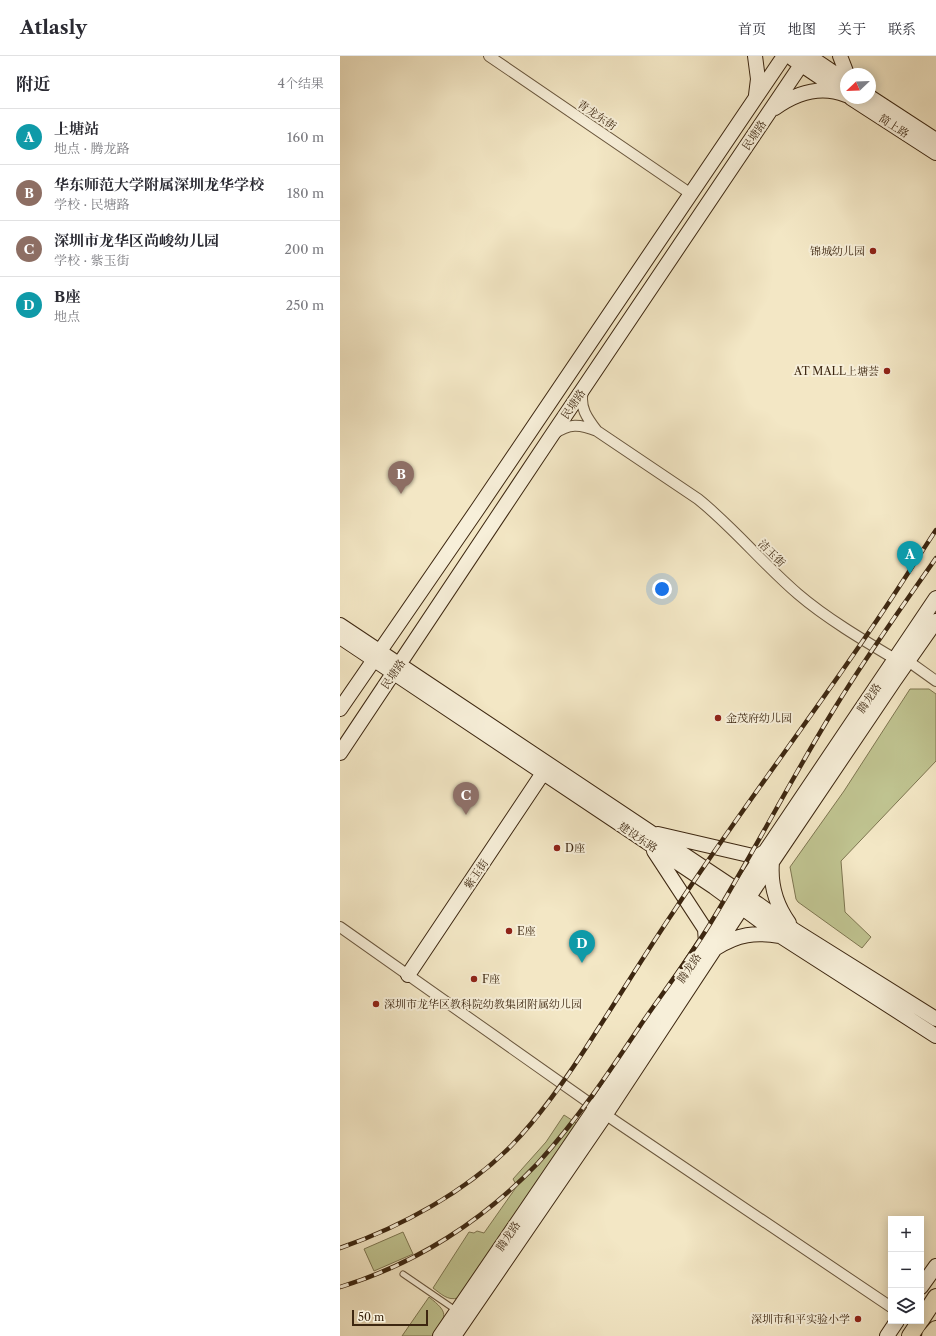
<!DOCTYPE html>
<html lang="zh">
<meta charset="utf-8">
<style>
:root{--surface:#fff;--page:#f2f2f3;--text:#2b2b33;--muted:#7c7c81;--line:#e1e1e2;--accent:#8f2418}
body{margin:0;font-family:"Libre Caslon Text","Noto Serif SC",serif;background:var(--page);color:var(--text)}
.controls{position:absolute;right:12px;bottom:12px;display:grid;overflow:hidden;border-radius:0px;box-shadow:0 2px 10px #0003}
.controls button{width:36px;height:36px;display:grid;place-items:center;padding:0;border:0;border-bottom:1px solid var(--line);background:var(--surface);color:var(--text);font:20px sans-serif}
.compass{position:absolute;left:500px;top:12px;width:36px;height:36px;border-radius:50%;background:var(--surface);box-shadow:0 2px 10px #0003;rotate:247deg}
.scale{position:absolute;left:12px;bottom:10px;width:76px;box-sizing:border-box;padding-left:4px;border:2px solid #3d2711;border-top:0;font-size:11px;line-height:14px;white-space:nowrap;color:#3d2711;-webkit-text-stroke:3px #f7efd9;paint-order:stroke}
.you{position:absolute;left:322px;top:533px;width:14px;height:14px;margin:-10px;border:3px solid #fff;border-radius:50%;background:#1a73e8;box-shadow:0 0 0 6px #1a73e833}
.badge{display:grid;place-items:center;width:26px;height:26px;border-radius:50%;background:var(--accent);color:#fff;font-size:13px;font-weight:700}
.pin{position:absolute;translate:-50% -33px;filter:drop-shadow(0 1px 2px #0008)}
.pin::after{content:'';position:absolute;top:21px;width:14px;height:12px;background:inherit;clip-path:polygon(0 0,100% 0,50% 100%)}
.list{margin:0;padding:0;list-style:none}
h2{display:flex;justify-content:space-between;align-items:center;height:52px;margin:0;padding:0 16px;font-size:17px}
h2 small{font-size:13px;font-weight:400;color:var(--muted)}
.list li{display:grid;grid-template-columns:26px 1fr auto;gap:12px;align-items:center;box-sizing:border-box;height:56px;padding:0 16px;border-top:1px solid var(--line)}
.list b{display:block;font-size:15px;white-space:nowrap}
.list p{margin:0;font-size:13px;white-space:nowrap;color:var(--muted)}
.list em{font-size:13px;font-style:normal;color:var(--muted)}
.icon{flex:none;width:22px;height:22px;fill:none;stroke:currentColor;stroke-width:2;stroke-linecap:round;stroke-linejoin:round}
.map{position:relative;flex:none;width:596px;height:1280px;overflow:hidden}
header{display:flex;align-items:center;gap:24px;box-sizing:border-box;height:56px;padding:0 20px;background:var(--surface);border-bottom:1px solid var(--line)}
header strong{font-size:19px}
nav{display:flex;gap:22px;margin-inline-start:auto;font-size:14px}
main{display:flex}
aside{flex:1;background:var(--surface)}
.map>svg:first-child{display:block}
.green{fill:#c0c491;stroke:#7e7651}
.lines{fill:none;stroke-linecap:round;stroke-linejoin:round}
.lane-casing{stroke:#6a573e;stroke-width:7}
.street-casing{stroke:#6a573e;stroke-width:12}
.secondary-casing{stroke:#3d2711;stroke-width:16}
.primary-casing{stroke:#3d2711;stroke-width:18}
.lane{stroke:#f7efd9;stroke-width:5}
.street{stroke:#f7efd9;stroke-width:10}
.secondary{stroke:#f7efd9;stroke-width:14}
.primary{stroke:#f3e7c5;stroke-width:16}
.rail-casing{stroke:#3d2711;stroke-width:4.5}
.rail{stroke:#f7efd9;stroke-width:3;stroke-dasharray:9;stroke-linecap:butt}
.poi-dot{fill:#8f2418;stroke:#f7efd9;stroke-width:1.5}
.labels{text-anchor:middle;stroke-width:4;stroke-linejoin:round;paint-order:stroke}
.street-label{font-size:11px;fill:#3d2711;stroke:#f7efd9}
.poi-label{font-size:11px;fill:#3d2711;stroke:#f7efd9;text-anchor:start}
</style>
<header>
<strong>Atlasly</strong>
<nav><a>首页</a><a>地图</a><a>关于</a><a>联系</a></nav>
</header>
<main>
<aside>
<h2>附近<small>4个结果</small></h2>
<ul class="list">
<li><span class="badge" style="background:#0f9aa8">A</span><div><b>上塘站</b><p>地点 · 腾龙路</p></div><em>160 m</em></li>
<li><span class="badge" style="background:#8d6e63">B</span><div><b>华东师范大学附属深圳龙华学校</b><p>学校 · 民塘路</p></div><em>180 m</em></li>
<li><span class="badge" style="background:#8d6e63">C</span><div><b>深圳市龙华区尚峻幼儿园</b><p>学校 · 紫玉街</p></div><em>200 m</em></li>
<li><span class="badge" style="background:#0f9aa8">D</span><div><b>B座</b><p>地点</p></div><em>250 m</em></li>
</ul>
</aside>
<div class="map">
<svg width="596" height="1280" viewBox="0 0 596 1280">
<rect width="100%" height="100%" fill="#f3e7c5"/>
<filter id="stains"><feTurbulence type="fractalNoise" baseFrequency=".005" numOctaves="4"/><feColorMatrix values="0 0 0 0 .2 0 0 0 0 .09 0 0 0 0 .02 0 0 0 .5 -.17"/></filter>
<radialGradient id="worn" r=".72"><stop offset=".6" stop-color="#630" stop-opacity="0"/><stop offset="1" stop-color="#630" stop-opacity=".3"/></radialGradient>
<path class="green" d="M570,633H589L596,638V705L501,805L505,856L531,881L522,892L458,846L456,843L450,811L504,735Z
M224,1059L238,1068L118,1242C108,1245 101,1238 93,1232L129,1176L134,1177L137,1175L144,1177L177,1130L173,1123L206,1086Z
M63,1176L73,1198L34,1215L24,1193Z
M89,1241C109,1257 107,1259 93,1280H62Z"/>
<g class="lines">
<g class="lane-casing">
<path id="lane" d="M63,1218L117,1255"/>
</g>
<g class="street-casing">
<path id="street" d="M149,0L351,138
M243,335C239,351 247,362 257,375
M214,378C229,367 240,368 257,375L358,443C394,472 423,508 458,538C486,562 523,584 555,603L568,605L596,625
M0,871L275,1065L551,1251"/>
</g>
<g class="secondary-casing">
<path id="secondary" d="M415,0L418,23L416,39
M469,0L506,25
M500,0L507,18
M453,3L502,36
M530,41L596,84
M511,42L596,97
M435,52C456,37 481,29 506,39
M0,569L418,848L454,874L596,963
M0,581L374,831L442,881L596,980
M0,653L137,454L444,0
M0,697L210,382L467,0
M318,778L413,800H418L426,795
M314,795L365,873L366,887
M432,806C430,829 436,849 449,867
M376,892C398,878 415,876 440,880
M68,919L203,717
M581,1231L596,1210
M100,1280L256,1051L406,824L596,542
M114,1280L266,1058L432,806L554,625L596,565
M547,1280L557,1265"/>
</g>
<g class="primary-casing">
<path id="primary" d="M581,1264L596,1241
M570,1280L580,1265
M590,1280L596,1273"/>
</g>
<use href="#lane" class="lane"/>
<use href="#street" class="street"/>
<use href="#secondary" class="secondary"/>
<use href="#primary" class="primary"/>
<g class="rail-casing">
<path id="rail" d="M0,1192C61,1171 125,1136 171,1090C204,1056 231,1016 256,976C282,936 307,895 334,855C398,758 468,666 533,570C555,538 575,506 596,474
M0,1231C76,1208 144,1164 198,1107C237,1064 270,1015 302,967C325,934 349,902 370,868C414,796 452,721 496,650C527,599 562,551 596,502"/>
</g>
<use href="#rail" class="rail"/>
</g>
<g class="poi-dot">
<circle cx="533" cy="195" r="4"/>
<circle cx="547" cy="315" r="4"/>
<circle cx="378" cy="662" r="4"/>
<circle cx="217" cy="792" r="4"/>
<circle cx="169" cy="875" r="4"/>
<circle cx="134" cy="923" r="4"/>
<circle cx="36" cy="948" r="4"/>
<circle cx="518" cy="1263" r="4"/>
</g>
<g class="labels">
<g class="street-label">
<text transform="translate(257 59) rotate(34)" y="4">青龙东街</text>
<text transform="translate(554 70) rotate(33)" y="4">简上路</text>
<text transform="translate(414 79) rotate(-56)" y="4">民塘路</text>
<text transform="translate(233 348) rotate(-56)" y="4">民塘路</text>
<text transform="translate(432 497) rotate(45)" y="4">洁玉街</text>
<text transform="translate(53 618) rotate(-56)" y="4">民塘路</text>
<text transform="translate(529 642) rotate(-56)" y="4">腾龙路</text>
<text transform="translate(298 781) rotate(34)" y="4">建设东路</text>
<text transform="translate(136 818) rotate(-56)" y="4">紫玉街</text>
<text transform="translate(349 912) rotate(-56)" y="4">腾龙路</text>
<text transform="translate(168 1180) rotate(-56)" y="4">腾龙路</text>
</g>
<g class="poi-label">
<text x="525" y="199" text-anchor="end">锦城幼儿园</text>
<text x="539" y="319" text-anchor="end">AT MALL上塘荟</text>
<text x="386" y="666">金茂府幼儿园</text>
<text x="225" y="796">D座</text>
<text x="177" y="879">E座</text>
<text x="142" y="927">F座</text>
<text x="44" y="952">深圳市龙华区教科院幼教集团附属幼儿园</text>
<text x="510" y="1267" text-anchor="end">深圳市和平实验小学</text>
</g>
</g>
<rect width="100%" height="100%" filter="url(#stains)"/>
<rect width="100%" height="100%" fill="url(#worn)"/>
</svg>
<div class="controls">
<button>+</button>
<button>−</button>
<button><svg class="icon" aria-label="layers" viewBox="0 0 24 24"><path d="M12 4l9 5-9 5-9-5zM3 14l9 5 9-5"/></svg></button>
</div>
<svg class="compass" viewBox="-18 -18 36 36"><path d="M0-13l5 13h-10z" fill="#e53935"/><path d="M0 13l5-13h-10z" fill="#7c7c81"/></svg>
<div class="scale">50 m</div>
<div class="you"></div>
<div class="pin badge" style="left:570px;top:518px;background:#0f9aa8">A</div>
<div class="pin badge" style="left:61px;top:438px;background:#8d6e63">B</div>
<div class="pin badge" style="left:126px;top:759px;background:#8d6e63">C</div>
<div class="pin badge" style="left:242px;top:907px;background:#0f9aa8">D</div>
</div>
</main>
